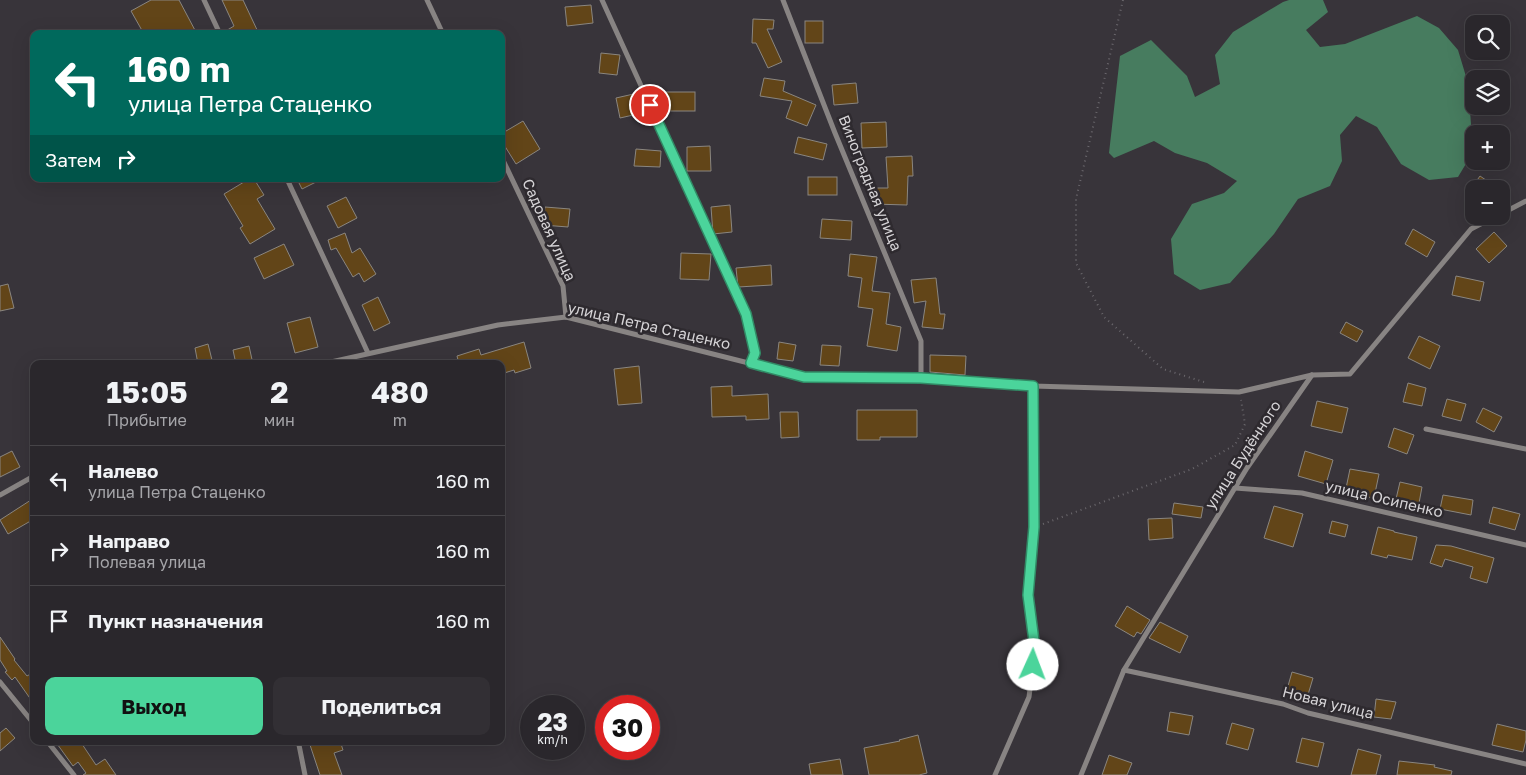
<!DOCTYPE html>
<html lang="ru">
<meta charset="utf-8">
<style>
body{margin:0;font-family:"Golos Text",sans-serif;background:#322f34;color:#f1f3f6;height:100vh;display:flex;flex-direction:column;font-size:19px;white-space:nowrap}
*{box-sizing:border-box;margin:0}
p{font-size:16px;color:#a5a5a9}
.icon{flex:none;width:28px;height:28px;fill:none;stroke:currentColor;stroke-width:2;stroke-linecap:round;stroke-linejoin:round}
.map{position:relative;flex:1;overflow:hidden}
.drawer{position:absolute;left:30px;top:360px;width:475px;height:385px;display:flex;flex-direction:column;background:#2a272c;border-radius:10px;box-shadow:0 5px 20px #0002,0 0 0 1px #464448}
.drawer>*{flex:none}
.guide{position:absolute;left:30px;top:30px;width:475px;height:152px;border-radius:10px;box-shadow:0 5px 20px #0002,0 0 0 1px #464448;background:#00695c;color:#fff;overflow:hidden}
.controls{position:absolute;left:1465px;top:15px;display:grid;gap:10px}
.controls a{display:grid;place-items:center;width:45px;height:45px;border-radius:10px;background:#2a272c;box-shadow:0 5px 20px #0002,0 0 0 1px #464448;font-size:25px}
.speed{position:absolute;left:520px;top:695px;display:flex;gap:10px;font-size:25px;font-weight:700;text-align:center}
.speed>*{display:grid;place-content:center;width:65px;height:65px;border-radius:50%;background:#2a272c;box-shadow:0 5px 20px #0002,0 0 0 1px #464448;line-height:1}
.speed small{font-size:12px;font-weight:400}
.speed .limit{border:8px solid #d22;background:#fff;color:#111}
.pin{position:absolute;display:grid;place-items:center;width:42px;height:42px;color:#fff;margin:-21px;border:2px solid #fff;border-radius:50%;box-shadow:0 1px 5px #0007}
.me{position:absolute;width:55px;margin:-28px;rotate:2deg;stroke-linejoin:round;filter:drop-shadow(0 0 4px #0008)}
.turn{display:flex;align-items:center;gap:18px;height:105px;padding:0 15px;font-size:22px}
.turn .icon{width:65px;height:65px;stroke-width:2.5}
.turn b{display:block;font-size:35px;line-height:42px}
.then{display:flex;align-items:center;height:48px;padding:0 15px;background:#0003;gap:10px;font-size:19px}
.eta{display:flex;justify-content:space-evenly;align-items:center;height:85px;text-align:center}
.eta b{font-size:30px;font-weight:700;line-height:35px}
.primary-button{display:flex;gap:10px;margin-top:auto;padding:10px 15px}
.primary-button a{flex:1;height:58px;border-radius:10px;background:#4bd49b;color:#111;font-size:20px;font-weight:700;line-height:58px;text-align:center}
.primary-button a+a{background:#322f34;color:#f1f3f6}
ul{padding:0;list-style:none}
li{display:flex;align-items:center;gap:15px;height:70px;padding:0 15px;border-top:1px solid #464448}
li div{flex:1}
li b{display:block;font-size:19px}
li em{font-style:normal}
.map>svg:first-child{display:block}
.forest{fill:#477c5f}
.building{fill:#624518;stroke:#8a8680}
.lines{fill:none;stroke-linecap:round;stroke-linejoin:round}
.path{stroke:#6b686d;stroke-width:2;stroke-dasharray:1 4;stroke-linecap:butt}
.street{stroke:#888483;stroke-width:5}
.route-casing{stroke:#318a65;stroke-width:12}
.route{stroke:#4bd49b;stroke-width:9}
.labels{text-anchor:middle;stroke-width:5;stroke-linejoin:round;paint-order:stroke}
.street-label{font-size:15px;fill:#d5d3d6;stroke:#2e2a2f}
</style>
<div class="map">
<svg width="1526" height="775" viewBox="0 0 1526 775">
<rect width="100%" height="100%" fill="#38343a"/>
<!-- forest -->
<path class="forest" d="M1289,0H1323L1328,12L1306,30L1320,47L1345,44L1417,16L1439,28L1458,50L1468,83L1473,152L1458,177L1429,180L1401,164L1377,127L1356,116L1340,135L1342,161L1330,186L1298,199L1274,234L1230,283L1200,290L1174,274L1171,239L1192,204L1224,193L1237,181L1207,163L1175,153L1154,141L1114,158L1109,153L1120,56L1151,40L1187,76L1195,97L1220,84L1215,55L1233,32L1283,2Z"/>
<!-- building -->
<g class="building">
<path d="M151,0H179L197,34H144L131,11Z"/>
<path d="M222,0H243L259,34H224V32L234,26Z"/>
<path d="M591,5L593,23L567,26L565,7Z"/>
<path d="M753,19L774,20L773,29H767L782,62L768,68L756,43H752Z"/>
<rect x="805" y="21" width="18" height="22"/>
<path d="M601,53L620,55L617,75L599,73Z"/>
<path d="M764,78L785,81L783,91L816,105L807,126L786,118L792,101L760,96Z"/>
<path d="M856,83L858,103L834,105L832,85Z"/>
<rect x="665" y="92" width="30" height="19"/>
<path d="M638,93L642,113L620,118L616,98Z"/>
<path d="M523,121L540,149L516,164L501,140V134Z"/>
<path d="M886,122L887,147L862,148L861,123Z"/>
<path d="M798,137L827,144L823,160L794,153Z"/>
<path d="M710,146L711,171H687V147Z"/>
<path d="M636,149L661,151L660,167L634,166Z"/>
<path d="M912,156L913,176H908L907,205L873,204V188H888L886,157Z"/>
<path d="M1480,176L1499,189H1471Z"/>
<rect x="808" y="177" width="29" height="18"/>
<path d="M249,179H254L264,195L257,199L275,229L250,244L240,228L243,226L224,194Z"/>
<path d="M297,179H322L302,189Z"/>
<path d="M346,197L357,218L338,228L327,206Z"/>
<path d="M730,205L732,232L713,234L711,207Z"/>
<path d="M545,207L570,209L568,227L543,225Z"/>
<path d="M822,219L852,221L851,240L820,238Z"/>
<path d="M1413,229L1435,242L1427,257L1405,244Z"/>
<path d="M1494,232L1507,246L1489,263L1476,249Z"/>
<path d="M345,233L352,253L360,248L376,274L364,282L359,273L353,277L336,248L331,250L328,240Z"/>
<path d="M284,244L294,265L264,279L254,258Z"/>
<path d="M681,253L711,254L709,280L680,279Z"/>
<path d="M850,254L877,257L872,291L890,293L886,324L901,327L897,351L867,346L873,309L858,307L862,278L848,276Z"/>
<path d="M771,265L772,285L738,287L736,268Z"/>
<path d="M1456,276L1484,282L1480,301L1452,295Z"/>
<path d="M936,278L940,314H945L943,329L922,327L926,301L914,303L911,280Z"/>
<path d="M8,284L14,308L0,311V286Z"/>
<path d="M378,297L390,323L374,331L362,305Z"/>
<path d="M310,317L318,347L295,353L287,323Z"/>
<path d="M1346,322L1363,331L1357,342L1340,333Z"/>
<path d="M1419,336L1440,346L1430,369L1408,358Z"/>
<path d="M524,342L531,368L515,373L514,370L501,374V364H459L457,356L479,349L481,355Z"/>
<path d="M779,342L796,345L793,361L777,359Z"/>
<path d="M208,344L213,364H198L195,348Z"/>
<path d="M822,345L841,346L839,366L820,365Z"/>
<path d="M249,346L253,364H236L233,350Z"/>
<path d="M930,355L966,356L965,375L930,372Z"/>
<path d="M639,366L642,403L618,405L614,369Z"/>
<path d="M1408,383L1426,388L1422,406L1403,402Z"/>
<path d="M732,386V396L768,394L769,419L746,420V416L712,417L711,387Z"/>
<path d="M1447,399L1466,404L1461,421L1442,416Z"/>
<path d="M1317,401L1348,408L1342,433L1311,426Z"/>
<path d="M1483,408L1502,417L1494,432L1476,422Z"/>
<path d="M857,410H917V437H880V440H857Z"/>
<path d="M780,412H798L799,437L781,438Z"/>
<path d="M1394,428L1414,435L1407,454L1388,447Z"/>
<path d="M12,451L20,467L0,477V457Z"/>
<path d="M1305,451L1333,460L1326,484L1298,476Z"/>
<path d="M1350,469L1379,474L1374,498L1345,493Z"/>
<path d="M1400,482L1422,487L1419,503L1396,499Z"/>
<path d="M1443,495L1473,500L1471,515L1440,509Z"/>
<path d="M34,498V519L8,534L0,520Z"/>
<path d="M1174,503L1203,507L1201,518L1172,514Z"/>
<path d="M1274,506L1303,514L1293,547L1264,538Z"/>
<path d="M1493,507L1520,514L1515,530L1489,523Z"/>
<path d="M1172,518L1173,538L1149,540L1148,519Z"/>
<path d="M1332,521L1348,525L1345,537L1329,533Z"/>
<path d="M1378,527L1394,531V532L1417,537L1412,560L1388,555L1387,558L1371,554Z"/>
<path d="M1436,545L1451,546L1494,558L1487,583L1470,578L1473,567L1445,559L1442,567L1430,563Z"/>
<path d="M1127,606L1150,620L1141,634L1137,632L1134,637L1115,626Z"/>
<path d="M1160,622L1188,636L1180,653L1149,638Z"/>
<path d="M0,637L15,659L14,660L27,676L34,672V704L15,677L12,680L5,672L7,671L0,660Z"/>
<path d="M1292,672L1313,678L1307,698L1286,693Z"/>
<path d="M1376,699L1396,702L1391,719L1374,717Z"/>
<path d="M1170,712L1193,716L1189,735L1167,731Z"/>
<path d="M1232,723L1254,729L1248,750L1226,744Z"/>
<path d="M1497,724L1526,731V740L1523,752L1492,745Z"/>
<path d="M6,728L15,738L0,751V733Z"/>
<path d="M918,735L927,773L919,775H869L864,748L900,741L899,740Z"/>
<path d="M1302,738L1324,743L1318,767L1296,762Z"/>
<path d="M55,741H80L96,765L105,759L116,775H83L86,773L78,762L73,766Z"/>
<path d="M321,741H340L343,750L334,753L342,775H320L310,745Z"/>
<path d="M1358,749L1381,755L1376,775H1351Z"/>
<path d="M1109,755L1132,763L1127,775H1102Z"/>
<path d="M840,759L843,775H811L809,764Z"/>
<path d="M1399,761L1435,765L1434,767L1452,771L1451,775H1397Z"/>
</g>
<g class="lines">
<!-- path -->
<g class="path">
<path d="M1123,0L1076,199V263L1104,317L1163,369L1204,382"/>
<path d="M1043,524L1192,469L1235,445L1245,424L1241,400"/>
</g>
<!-- street -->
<g class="street">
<path d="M204,0L220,34"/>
<path d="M427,0L443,34"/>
<path d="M602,0L745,314L755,353L751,363"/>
<path d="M783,0L835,133L921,341V378"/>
<path d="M501,156L563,286L566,317"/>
<path d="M287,179L368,353"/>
<path d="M1501,214L1526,201"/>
<path d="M322,364L498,325L566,317L804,377L921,378L1033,386L1239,392L1312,375L1350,374L1471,229L1496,216"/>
<path d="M1426,429L1526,449"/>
<path d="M1235,488L1302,493L1526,545"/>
<path d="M0,495L34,476"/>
<path d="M1124,670L1283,704L1308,713L1526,764"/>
<path d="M0,682L34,724"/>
<path d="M47,741L74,775"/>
<path d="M297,741L299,745L305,775"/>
<path d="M995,775L1029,697L1035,649L1028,595L1034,527L1033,386"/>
<path d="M1081,775L1124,670L1247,468L1312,375"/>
</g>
</g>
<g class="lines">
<defs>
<path id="route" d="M650,105L746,314L755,353L751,363L804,377L921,378L1033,386L1034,527L1028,595L1035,649L1033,665"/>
</defs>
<!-- route casing -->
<use href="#route" class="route-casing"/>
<!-- route -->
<use href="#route" class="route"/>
</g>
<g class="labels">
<!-- street labels -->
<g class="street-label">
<text transform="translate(870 183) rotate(68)" y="5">Виноградная улица</text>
<text transform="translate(549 230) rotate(66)" y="5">Садовая улица</text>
<text transform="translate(649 326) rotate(13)" y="5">улица Петра Стаценко</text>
<text transform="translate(1243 455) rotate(-57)" y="5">улица Будённого</text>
<text transform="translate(1384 499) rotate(13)" y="5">улица Осипенко</text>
<text transform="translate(1328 703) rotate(14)" y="5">Новая улица</text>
</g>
</g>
</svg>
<div class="controls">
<a><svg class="icon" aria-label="search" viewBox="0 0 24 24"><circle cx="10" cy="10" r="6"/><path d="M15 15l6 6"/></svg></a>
<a><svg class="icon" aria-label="layers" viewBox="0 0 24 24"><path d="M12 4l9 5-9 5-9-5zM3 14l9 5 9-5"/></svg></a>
<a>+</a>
<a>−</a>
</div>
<div class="speed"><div>23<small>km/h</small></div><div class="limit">30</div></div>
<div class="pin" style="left:650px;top:105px;background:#d93025"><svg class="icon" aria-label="arrive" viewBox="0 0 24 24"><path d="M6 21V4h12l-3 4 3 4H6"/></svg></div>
<svg class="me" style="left:1033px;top:665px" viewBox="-20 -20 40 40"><circle r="19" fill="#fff"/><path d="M0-13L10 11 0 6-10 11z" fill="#4bd49b"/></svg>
<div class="guide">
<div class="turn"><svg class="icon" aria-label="left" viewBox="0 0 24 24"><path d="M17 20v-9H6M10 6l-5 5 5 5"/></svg><div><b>160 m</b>улица Петра Стаценко</div></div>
<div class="then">Затем<svg class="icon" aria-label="right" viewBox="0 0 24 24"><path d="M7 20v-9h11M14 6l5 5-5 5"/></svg></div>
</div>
<section class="drawer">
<div class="eta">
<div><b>15:05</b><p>Прибытие</p></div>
<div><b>2</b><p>мин</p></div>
<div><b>480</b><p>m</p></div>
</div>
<ul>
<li><svg class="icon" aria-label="left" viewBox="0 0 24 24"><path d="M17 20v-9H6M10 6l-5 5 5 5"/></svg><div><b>Налево</b><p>улица Петра Стаценко</p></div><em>160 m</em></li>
<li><svg class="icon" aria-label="right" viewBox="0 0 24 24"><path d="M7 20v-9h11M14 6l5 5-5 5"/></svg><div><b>Направо</b><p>Полевая улица</p></div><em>160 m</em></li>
<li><svg class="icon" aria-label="arrive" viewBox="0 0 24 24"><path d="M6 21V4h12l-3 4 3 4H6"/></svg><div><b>Пункт назначения</b></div><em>160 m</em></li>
</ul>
<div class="primary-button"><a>Выход</a><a>Поделиться</a></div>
</section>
</div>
